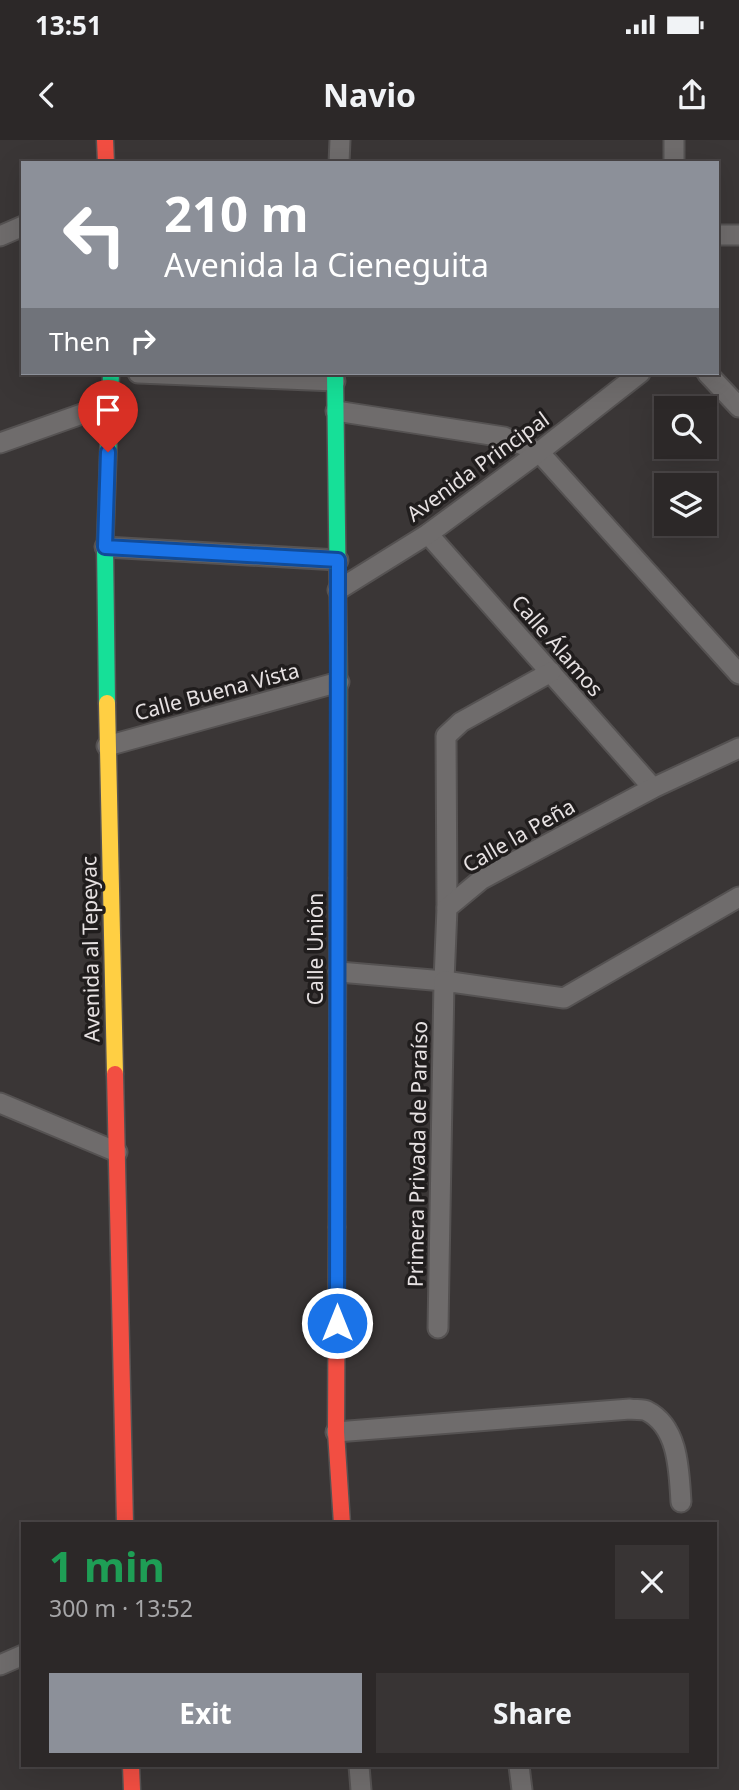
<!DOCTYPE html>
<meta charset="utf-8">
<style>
body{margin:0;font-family:"Noto Sans",sans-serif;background:#383434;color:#f1f3f6;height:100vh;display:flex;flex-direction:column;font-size:26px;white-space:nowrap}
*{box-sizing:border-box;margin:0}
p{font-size:23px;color:#a6a6a8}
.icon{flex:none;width:38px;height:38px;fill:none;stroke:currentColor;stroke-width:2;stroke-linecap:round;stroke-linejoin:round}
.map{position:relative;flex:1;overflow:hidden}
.panel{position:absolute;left:21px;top:1382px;width:696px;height:245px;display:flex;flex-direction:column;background:#2c2828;border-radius:0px;box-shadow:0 7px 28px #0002,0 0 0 2px #484445}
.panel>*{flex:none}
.banner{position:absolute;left:21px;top:21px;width:698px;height:214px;border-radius:0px;box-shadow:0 7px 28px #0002,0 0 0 2px #484445;background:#8c9099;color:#fff;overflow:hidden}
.buttons{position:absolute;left:654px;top:256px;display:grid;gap:14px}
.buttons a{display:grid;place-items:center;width:63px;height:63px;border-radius:0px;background:#2c2828;box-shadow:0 7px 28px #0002,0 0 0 2px #484445;font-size:35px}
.pin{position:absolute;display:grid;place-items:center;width:60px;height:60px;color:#fff;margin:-72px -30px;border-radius:50% 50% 50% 0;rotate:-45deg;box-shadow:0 0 7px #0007}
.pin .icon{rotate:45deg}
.me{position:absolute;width:77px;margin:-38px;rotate:0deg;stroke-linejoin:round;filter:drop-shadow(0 0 5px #0008)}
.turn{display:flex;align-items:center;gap:24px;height:147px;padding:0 28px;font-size:32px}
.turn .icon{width:91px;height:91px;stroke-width:2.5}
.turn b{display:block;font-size:49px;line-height:60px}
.then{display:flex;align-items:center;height:66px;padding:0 28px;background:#0003;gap:14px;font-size:26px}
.round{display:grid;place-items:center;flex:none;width:74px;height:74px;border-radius:0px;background:#383434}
.overview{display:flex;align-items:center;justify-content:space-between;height:119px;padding:0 28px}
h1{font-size:42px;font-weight:700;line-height:52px;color:#1e9e55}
.action{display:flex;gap:14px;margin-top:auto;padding:14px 28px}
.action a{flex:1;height:80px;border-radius:0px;background:#8c9099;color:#fff;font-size:28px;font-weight:700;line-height:80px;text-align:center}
.action a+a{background:#383434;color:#f1f3f6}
.status{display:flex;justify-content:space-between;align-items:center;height:49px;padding:0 35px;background:#2c2828;direction:ltr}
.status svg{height:19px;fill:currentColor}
header{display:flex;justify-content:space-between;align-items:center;height:91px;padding:0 28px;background:#2c2828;font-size:32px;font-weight:700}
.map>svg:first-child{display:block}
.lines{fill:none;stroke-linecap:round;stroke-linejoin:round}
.street-casing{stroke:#555252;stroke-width:23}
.fast-casing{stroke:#555252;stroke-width:19}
.slow-casing{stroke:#555252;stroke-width:19}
.jam-casing{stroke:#555252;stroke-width:19}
.street{stroke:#6f6c6c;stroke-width:19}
.fast{stroke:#16e098;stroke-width:16}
.slow{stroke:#ffcf43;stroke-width:16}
.jam{stroke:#f24e42;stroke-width:16}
.route-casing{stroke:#114b97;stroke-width:18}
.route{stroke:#1a73e8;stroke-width:12}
.labels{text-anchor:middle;stroke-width:7;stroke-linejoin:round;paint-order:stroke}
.street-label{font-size:21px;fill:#e6e1e2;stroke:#201d1d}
</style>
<div class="status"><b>13:51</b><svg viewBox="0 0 49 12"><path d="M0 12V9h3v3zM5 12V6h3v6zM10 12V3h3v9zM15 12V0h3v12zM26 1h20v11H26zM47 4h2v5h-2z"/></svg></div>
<header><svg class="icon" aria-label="back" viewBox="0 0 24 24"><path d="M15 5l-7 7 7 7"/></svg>Navio<svg class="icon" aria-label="share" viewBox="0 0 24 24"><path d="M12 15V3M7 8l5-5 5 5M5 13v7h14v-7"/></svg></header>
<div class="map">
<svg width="739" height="1650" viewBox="0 0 739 1650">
<rect width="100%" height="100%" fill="#3a3636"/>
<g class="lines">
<defs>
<g id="street">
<path d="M674,0V23"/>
<path d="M339,23L340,0"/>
<path d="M718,95H739"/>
<path d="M0,96L23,86"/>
<path d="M138,233L335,241"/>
<path d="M707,233L739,267"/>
<path d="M336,271L504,297L539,312L739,534"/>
<path d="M0,303L110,264"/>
<path d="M428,394L653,648"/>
<path d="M105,407L338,420"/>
<path d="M338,450L428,394L539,312L640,233"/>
<path d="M107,606L339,542"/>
<path d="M447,768L446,596L461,582L551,532"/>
<path d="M339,832L444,841L447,768L482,739L653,648L739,608"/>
<path d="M0,963L117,1012"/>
<path d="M438,1188L444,841L564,858L739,757"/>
<path d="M336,1292L630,1269C635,1270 643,1269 647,1271C679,1287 679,1332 681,1362"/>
<path d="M0,1525L23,1515"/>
<path d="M359,1626L361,1650"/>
<path d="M519,1626L522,1650"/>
</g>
<g id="fast">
<path d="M335,233L339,542L338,738"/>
<path d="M107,563L105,407L111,233"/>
</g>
<g id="slow">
<path d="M107,563L115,934"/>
<path d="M337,1087L338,738"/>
</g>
<g id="jam">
<path d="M105,0L106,23"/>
<path d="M115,934L125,1384"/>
<path d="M337,1087L336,1292L342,1384"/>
<path d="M131,1626L132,1650"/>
</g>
</defs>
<!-- street casing -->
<use href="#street" class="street-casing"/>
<!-- fast casing -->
<use href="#fast" class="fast-casing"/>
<!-- slow casing -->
<use href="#slow" class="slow-casing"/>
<!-- jam casing -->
<use href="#jam" class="jam-casing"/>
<!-- street -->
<use href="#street" class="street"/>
<!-- fast -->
<use href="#fast" class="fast"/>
<!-- slow -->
<use href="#slow" class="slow"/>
<!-- jam -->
<use href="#jam" class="jam"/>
</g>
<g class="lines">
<defs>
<path id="route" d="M108,312L105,407L338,420L337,1183"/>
</defs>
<!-- route casing -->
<use href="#route" class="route-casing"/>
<!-- route -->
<use href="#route" class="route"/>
</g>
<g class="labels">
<!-- street labels -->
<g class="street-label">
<text transform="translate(478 327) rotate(-36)" y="7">Avenida Principal</text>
<text transform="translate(557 506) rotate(49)" y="7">Calle Álamos</text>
<text transform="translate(217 552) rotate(-15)" y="7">Calle Buena Vista</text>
<text transform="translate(519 696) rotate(-30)" y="7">Calle la Peña</text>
<text transform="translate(91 809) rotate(-91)" y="7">Avenida al Tepeyac</text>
<text transform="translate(316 809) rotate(-90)" y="7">Calle Unión</text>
<text transform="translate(418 1014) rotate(-89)" y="7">Primera Privada de Paraíso</text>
</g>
</g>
</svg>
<div class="buttons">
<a><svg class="icon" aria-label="search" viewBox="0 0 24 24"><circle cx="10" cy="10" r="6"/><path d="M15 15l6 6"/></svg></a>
<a><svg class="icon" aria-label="layers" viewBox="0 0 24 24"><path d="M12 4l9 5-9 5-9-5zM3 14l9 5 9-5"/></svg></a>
</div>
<div class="pin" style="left:108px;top:312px;background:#d93025"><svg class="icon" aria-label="arrive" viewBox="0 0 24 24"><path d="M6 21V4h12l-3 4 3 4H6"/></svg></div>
<svg class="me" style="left:337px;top:1183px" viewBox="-20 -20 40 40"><circle r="17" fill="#1a73e8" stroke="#fff" stroke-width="3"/><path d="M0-11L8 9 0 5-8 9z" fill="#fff"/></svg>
<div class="banner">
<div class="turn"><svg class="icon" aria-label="left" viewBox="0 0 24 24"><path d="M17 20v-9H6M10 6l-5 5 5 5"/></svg><div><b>210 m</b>Avenida la Cieneguita</div></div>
<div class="then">Then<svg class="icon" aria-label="right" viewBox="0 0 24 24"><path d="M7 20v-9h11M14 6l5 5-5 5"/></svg></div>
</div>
<section class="panel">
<div class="overview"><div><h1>1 min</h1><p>300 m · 13:52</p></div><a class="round"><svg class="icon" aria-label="close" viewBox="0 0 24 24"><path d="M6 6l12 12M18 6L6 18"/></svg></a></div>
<div class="action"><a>Exit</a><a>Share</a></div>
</section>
</div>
